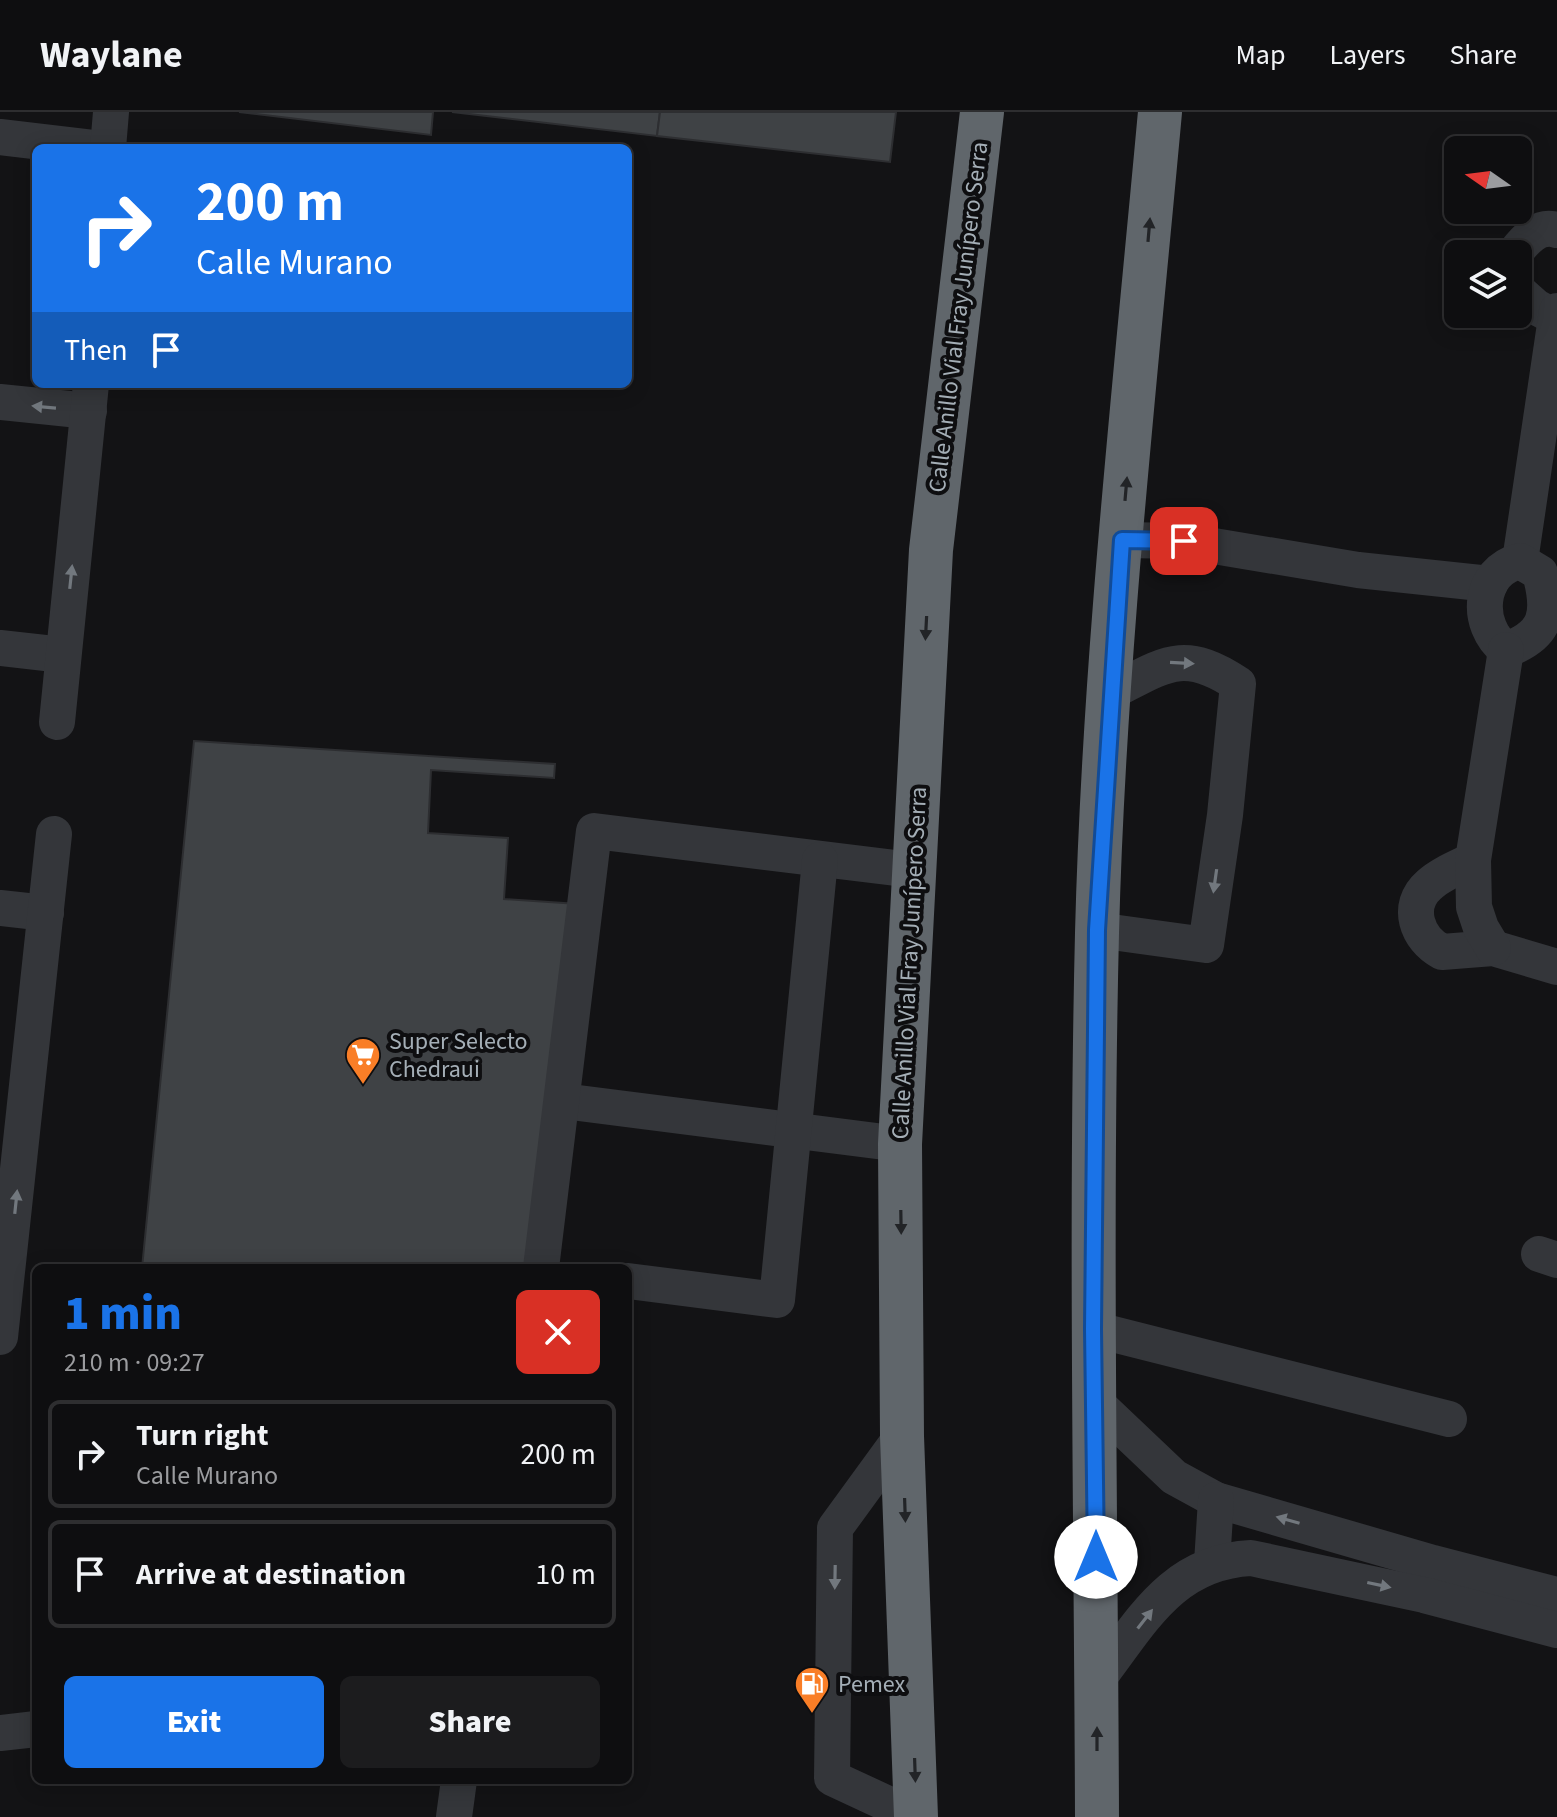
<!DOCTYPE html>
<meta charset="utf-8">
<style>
body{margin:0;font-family:"Source Sans 3",sans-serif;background:#1c1c1e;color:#f1f3f6;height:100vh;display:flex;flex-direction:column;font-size:30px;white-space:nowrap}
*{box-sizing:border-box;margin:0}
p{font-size:26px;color:#9b9c9f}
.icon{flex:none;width:44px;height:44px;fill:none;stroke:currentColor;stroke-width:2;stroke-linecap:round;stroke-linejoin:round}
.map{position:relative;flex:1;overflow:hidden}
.panel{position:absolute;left:32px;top:1152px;width:600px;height:520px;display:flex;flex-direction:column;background:#0e0e10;border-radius:12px;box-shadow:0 4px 20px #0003,0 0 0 2px #2e2e30}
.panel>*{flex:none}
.banner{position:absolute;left:32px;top:32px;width:600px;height:244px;border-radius:12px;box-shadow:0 4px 20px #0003,0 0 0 2px #2e2e30;background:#1a73e8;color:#fff;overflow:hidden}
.needle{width:52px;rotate:284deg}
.tools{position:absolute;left:1444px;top:24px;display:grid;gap:16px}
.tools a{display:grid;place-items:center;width:88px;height:88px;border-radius:12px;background:#0e0e10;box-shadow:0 4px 20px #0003,0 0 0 2px #2e2e30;font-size:40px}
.pin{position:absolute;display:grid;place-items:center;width:68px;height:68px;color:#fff;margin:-34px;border-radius:16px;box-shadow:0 4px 12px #0006}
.me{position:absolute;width:88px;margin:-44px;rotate:0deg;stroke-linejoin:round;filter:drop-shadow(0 0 6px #0008)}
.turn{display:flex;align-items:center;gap:28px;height:168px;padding:0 32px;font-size:36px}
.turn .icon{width:104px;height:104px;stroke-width:2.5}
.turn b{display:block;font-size:56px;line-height:68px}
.then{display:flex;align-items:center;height:76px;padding:0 32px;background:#0003;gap:16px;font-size:30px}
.round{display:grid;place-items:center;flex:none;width:84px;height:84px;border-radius:12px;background:#1c1c1e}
.summary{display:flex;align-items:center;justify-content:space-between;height:136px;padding:0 32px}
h1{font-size:48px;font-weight:800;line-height:60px;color:#1a73e8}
.cta{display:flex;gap:16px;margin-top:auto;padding:16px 32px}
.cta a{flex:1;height:92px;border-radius:12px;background:#1a73e8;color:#fff;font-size:32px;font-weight:800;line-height:92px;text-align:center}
.cta a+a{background:#1c1c1e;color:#f1f3f6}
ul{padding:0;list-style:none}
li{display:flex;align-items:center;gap:24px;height:108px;margin:0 16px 12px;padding:0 16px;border:4px solid #2e2e30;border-radius:12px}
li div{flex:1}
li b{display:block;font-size:30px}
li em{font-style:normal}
header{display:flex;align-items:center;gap:48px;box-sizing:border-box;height:112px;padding:0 40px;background:#0e0e10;border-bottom:2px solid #2e2e30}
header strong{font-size:38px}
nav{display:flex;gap:44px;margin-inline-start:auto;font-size:28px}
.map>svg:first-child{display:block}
.building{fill:#3f4245;stroke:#2d2e31;stroke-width:2}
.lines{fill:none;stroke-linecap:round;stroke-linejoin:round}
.minor{stroke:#34363a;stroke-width:36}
.highway{stroke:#60666b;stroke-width:44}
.oneway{fill:#222427}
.oneway2{fill:#72787e}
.route-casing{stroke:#114b97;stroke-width:20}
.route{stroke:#1a73e8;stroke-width:14}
.labels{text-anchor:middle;stroke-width:8;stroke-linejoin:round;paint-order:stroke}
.street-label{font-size:24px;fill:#a4aeb6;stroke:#0e0e10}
.poi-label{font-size:24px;fill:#a4aeb6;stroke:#0e0e10;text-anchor:start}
</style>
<header>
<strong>Waylane</strong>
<nav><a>Map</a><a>Layers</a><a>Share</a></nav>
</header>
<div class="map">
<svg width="1557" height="1705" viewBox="0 0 1557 1705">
<rect width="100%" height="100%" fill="#131315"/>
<!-- building -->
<g class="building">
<path d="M239,0H433L431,23Z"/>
<path d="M452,0H660L657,24Z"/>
<path d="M660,0H896L890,50L657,24Z"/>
<path d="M194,629L555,652L554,666L431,658L428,721L508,726L504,787L578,792L554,1156H142Z"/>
</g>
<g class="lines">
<!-- minor -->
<g class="minor">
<path d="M0,25L93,36"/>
<path d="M108,36L111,0"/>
<path d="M1514,142C1525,128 1538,112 1557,118"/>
<path d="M1518,179L1536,195L1555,205"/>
<path d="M0,290L89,299"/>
<path d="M1122,428L1184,429L1358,458L1490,472"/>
<path d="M1520,449L1557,199"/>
<path d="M1520,449L1540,461C1551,502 1547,523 1506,538C1474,513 1478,459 1520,449Z"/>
<path d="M0,536L63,543"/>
<path d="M57,610L91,272"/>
<path d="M1473,748C1459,755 1441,762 1429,773C1405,794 1417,827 1442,840L1493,836L1557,855"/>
<path d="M0,796L46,801"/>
<path d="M1097,818L1206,833L1225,703L1238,572C1183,535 1164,553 1111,580"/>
<path d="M1493,836L1481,816L1474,795L1473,748L1506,538"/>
<path d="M563,989L900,1032"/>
<path d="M1539,1142L1557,1148"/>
<path d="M541,1156L594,719L912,758"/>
<path d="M628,1169L777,1188L820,748"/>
<path d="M1093,1217L1449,1307"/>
<path d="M0,1225L54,722"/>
<path d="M1095,1290L1174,1365L1216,1388L1433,1451L1557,1483"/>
<path d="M902,1324L835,1416L832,1666L916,1705"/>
<path d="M1212,1451L1216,1388"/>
<path d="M1097,1568C1141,1511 1171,1450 1251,1446L1424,1483L1557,1518"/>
<path d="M0,1621L36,1617"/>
<path d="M454,1705L459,1668"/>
</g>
<!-- highway -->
<g class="highway">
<path d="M916,1705L902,1324L900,1032L931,438L982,0"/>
<path d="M1097,1705C1096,1410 1090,1116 1097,821C1104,547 1135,273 1160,0"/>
</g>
</g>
<!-- one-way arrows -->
<defs><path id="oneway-solid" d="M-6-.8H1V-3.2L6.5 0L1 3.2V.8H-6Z" transform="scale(2)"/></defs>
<g class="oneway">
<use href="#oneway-solid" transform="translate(1149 118) rotate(-85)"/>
<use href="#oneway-solid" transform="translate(1126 377) rotate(-85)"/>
<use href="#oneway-solid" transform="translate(926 516) rotate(93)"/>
<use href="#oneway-solid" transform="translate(901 1110) rotate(89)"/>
<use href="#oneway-solid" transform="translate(905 1398) rotate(88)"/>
<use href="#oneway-solid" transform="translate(1097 1627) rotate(-90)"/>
<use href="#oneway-solid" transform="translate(915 1658) rotate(88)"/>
</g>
<g class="oneway2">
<use href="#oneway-solid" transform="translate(44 295) rotate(-175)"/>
<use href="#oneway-solid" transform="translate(71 465) rotate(-84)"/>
<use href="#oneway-solid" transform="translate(1182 551) rotate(3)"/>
<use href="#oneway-solid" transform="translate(1215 769) rotate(98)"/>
<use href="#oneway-solid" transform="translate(16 1090) rotate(-84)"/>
<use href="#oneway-solid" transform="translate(1288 1408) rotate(-164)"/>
<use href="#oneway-solid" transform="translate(835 1465) rotate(91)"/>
<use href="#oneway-solid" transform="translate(1379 1473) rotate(12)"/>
<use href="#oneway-solid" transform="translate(1145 1507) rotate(-52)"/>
</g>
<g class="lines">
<defs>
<path id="route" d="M1096,1445L1093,1217L1097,818L1122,428L1184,429"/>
</defs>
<!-- route casing -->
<use href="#route" class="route-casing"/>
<!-- route -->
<use href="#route" class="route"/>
</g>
<!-- icons -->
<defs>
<symbol id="supermarket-pin" viewBox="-11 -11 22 30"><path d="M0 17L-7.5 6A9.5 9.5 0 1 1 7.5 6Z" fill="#f97e27" stroke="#0e0e10"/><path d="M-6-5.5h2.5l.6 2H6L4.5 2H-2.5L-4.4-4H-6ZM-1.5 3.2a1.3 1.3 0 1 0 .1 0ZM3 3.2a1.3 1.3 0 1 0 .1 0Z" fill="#fff"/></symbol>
<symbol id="fuel-pin" viewBox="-11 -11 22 30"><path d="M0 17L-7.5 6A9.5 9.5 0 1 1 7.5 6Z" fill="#f97e27" stroke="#0e0e10"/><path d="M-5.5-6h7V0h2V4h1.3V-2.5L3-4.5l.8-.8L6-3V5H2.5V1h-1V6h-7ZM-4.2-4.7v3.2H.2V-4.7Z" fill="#fff"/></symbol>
</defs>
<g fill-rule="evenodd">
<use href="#supermarket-pin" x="343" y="923" width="40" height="54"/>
<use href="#fuel-pin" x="792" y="1552" width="40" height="54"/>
</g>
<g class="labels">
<!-- street labels -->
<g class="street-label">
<text transform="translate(958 205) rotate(-83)" y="8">Calle Anillo Vial Fray Junípero Serra</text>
<text transform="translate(909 851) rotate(-87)" y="8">Calle Anillo Vial Fray Junípero Serra</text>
</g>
<!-- poi labels -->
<g class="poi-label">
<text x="389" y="937">Super Selecto<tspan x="389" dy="28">Chedraui</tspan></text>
<text x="838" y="1580">Pemex</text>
</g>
</g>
</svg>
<div class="tools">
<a><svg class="needle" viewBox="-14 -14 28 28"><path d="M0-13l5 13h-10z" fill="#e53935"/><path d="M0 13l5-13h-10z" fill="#9b9c9f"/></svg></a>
<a><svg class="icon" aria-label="layers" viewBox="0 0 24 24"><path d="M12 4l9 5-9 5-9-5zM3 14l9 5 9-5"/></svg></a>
</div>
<div class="pin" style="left:1184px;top:429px;background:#d93025"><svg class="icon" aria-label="arrive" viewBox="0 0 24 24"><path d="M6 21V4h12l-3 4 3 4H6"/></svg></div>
<svg class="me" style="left:1096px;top:1445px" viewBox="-20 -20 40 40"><circle r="19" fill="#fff"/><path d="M0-13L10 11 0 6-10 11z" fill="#1a73e8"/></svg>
<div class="banner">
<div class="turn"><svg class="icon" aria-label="right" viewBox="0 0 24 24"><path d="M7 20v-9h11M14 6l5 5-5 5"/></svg><div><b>200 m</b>Calle Murano</div></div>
<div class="then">Then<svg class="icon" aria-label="arrive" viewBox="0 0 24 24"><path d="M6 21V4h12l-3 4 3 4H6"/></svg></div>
</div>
<section class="panel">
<div class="summary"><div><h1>1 min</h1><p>210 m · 09:27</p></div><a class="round" style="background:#d93025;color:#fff"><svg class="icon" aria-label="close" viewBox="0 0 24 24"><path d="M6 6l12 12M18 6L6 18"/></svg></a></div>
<ul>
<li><svg class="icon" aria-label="right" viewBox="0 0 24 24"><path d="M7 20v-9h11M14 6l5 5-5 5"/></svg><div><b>Turn right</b><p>Calle Murano</p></div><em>200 m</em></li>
<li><svg class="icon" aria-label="arrive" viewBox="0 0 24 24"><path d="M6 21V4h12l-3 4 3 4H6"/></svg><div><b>Arrive at destination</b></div><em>10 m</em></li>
</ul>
<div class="cta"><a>Exit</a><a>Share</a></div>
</section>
</div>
